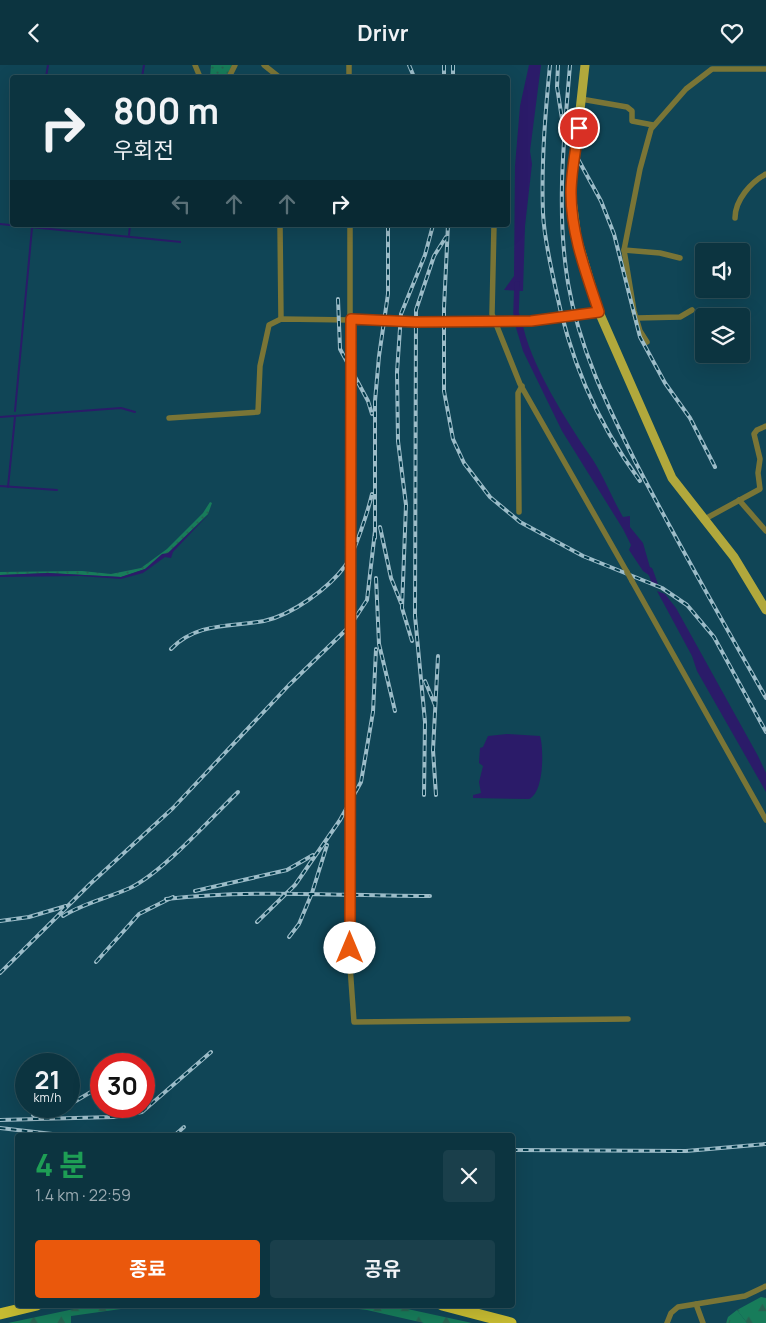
<!DOCTYPE html>
<html lang="ko">
<meta charset="utf-8">
<style>
body{margin:0;font-family:Manrope,"Noto Sans KR",sans-serif;background:#1a3f4b;color:#f1f3f6;height:100vh;display:flex;flex-direction:column;font-size:19px;white-space:nowrap}
*{box-sizing:border-box;margin:0}
p{font-size:16px;color:#9aaab1}
.icon{flex:none;width:28px;height:28px;fill:none;stroke:currentColor;stroke-width:2;stroke-linecap:round;stroke-linejoin:round}
.map{position:relative;flex:1;overflow:hidden}
.panel{position:absolute;left:15px;top:1068px;width:500px;height:175px;display:flex;flex-direction:column;background:#0c3440;border-radius:5px;box-shadow:0 5px 20px #0002,0 0 0 1px #2c4f59}
.panel>*{flex:none}
.hud{position:absolute;left:10px;top:10px;width:500px;height:152px;border-radius:5px;box-shadow:0 5px 20px #0002,0 0 0 1px #2c4f59;background:#0c3440;color:#f1f3f6;overflow:hidden}
.controls{position:absolute;left:695px;top:178px;display:grid;gap:10px}
.controls a{display:grid;place-items:center;width:55px;height:55px;border-radius:5px;background:#0c3440;box-shadow:0 5px 20px #0002,0 0 0 1px #2c4f59;font-size:25px}
.speed{position:absolute;left:15px;top:988px;display:flex;gap:10px;font-size:25px;font-weight:700;text-align:center}
.speed>*{display:grid;place-content:center;width:65px;height:65px;border-radius:50%;background:#0c3440;box-shadow:0 5px 20px #0002,0 0 0 1px #2c4f59;line-height:1}
.speed small{font-size:12px;font-weight:400}
.speed .limit{border:8px solid #d22;background:#fff;color:#111}
.pin{position:absolute;display:grid;place-items:center;width:42px;height:42px;color:#fff;margin:-21px;border:2px solid #fff;border-radius:50%;box-shadow:0 1px 5px #0007}
.me{position:absolute;width:55px;margin:-28px;rotate:0deg;stroke-linejoin:round;filter:drop-shadow(0 0 4px #0008)}
.turn{display:flex;align-items:center;gap:18px;height:105px;padding:0 20px;font-size:22px}
.turn .icon{width:65px;height:65px;stroke-width:2.5}
.turn b{display:block;font-size:35px;line-height:42px}
.lanes{display:flex;align-items:center;height:48px;padding:0 20px;background:#0003;justify-content:center;gap:25px;direction:ltr}
.lanes .off{opacity:.35}
.round{display:grid;place-items:center;flex:none;width:52px;height:52px;border-radius:5px;background:#1a3f4b}
.summary{display:flex;align-items:center;justify-content:space-between;height:85px;padding:0 20px}
h1{font-size:30px;font-weight:700;line-height:38px;color:#1e9e55}
.button{display:flex;gap:10px;margin-top:auto;padding:10px 20px}
.button a{flex:1;height:58px;border-radius:5px;background:#ea580c;color:#fff;font-size:20px;font-weight:700;line-height:58px;text-align:center}
.button a+a{background:#1a3f4b;color:#f1f3f6}
header{display:flex;justify-content:space-between;align-items:center;height:65px;padding:0 20px;background:#0c3440;font-size:22px;font-weight:700}
.map>svg:first-child{display:block}
.grass{fill:url(#grass-dots)}
.forest{fill:url(#forest-firs)}
.park{fill:url(#park-tufts)}
.water{fill:#2b1b69}
.lines{fill:none;stroke-linecap:round;stroke-linejoin:round}
.stream{stroke:#2b1b69;stroke-width:2}
.canal{stroke:#2b1b69;stroke-width:5.5}
.street{stroke:#7a7536;stroke-width:5.5}
.primary{stroke:#b1a83c;stroke-width:9}
.highway{stroke:#c7bc32;stroke-width:11}
.rail-casing{stroke:#9cbcc8;stroke-width:4}
.rail{stroke:#013a4b;stroke-width:2;stroke-dasharray:5.5;stroke-linecap:butt}
.street-bridge{stroke:#7a7536;stroke-width:5.5}
.route-casing{stroke:#983908;stroke-width:12}
.route{stroke:#ea580c;stroke-width:9}
</style>
<header><svg class="icon" aria-label="back" viewBox="0 0 24 24"><path d="M15 5l-7 7 7 7"/></svg>Drivr<svg class="icon" aria-label="heart" viewBox="0 0 24 24"><path d="M12 20l-8-8c-3-5 5-10 8-4 3-6 11-1 8 4z"/></svg></header>
<div class="map">
<svg width="766" height="1258" viewBox="0 0 766 1258">
<defs>
<pattern id="grass-dots" width="8" height="8" patternUnits="userSpaceOnUse" patternTransform="scale(1.25)"><rect width="8" height="8" fill="#177c5a"/><path d="M2 2h.1M6 6h.1" fill="none" stroke="#276251" stroke-width="1.8" stroke-linecap="round"/></pattern>
<pattern id="forest-firs" width="22" height="20" patternUnits="userSpaceOnUse" patternTransform="scale(1.25)"><rect width="22" height="20" fill="#177c5a"/><path d="M5 1l3.5 6h-7zM16 11l3.5 6h-7z" fill="#276251"/></pattern>
<pattern id="park-tufts" width="24" height="20" patternUnits="userSpaceOnUse" patternTransform="scale(1.25)"><rect width="24" height="20" fill="#177c5a"/><path d="M3 7l-1-3M5 7V3M7 7l1-3M15 17l-1-3M17 17v-4M19 17l1-3" fill="none" stroke="#276251"/></pattern>
</defs>
<rect width="100%" height="100%" fill="#104556"/>
<!-- grass -->
<g class="grass">
<path d="M211,0H232L226,12H210Z"/>
<path d="M210,437L212,438L208,449L168,488L145,504L121,512L48,508L0,510V507L82,506L111,509L141,503L167,484L203,448Z"/>
</g>
<!-- forest -->
<g class="forest">
<path d="M761,1232L766,1233V1258H747L737,1245Z"/>
<path d="M93,1240H135V1242L71,1251V1258H8Z"/>
<path d="M326,1240H389L472,1258H424L367,1245Z"/>
</g>
<!-- park -->
<path class="park" d="M737,1245L747,1258H726L728,1252Z"/>
<!-- water -->
<g class="water">
<path d="M529,0H541L530,86L532,99L525,161L523,226L504,225L514,211L515,101L520,41Z"/>
<path d="M0,158L181,176V178L0,160Z"/>
<path d="M522,255C528,297 569,360 593,395C605,414 612,433 623,452L630,451V462L643,478L653,513L643,506L629,485L631,480L623,464L562,366L523,286L514,256Z"/>
<path d="M209,449L173,487L171,493L165,492L143,508L121,514L80,511L0,512V510L48,508L121,512L145,504L162,489L168,488Z"/>
<path d="M657,526L665,529L676,543L758,691L766,708V727L697,606L692,591Z"/>
<path d="M507,669L540,671C544,684 544,728 529,734L473,733V730L481,728L479,717L483,701L479,698L480,683L483,682L488,671Z"/>
</g>
<g class="lines">
<!-- stream -->
<g class="stream">
<path d="M46,12L48,0"/>
<path d="M142,12L144,0"/>
<path d="M129,170L130,160"/>
<path d="M15,346L32,163"/>
<path d="M0,352L121,343L135,347"/>
<path d="M0,421L57,425"/>
<path d="M8,422L15,352"/>
</g>
<!-- canal -->
<g class="canal">
<path d="M517,219L516,248L520,259"/>
<path d="M650,505L655,519"/>
</g>
<!-- street -->
<g class="street">
<path d="M195,0L200,12"/>
<path d="M264,0L279,12"/>
<path d="M349,0V12"/>
<path d="M229,12L235,0"/>
<path d="M581,34L627,42L632,46V56L653,60"/>
<path d="M735,153C735,135 751,117 766,109"/>
<path d="M280,160L281,254"/>
<path d="M350,160V901L354,957L628,954"/>
<path d="M494,160L492,249L520,319L627,507"/>
<path d="M624,185L660,188L680,193"/>
<path d="M637,253L680,252L692,245"/>
<path d="M647,277L640,266L634,246L624,185L640,104L651,64L686,24L712,4H766"/>
<path d="M169,353L258,347L260,301L269,260L281,254L495,257L562,254L599,247"/>
<path d="M739,435L766,466"/>
<path d="M519,447L518,328L522,321"/>
<path d="M703,455L760,424L758,408L760,394L754,369L757,365L766,361"/>
<path d="M632,516L766,755"/>
<path d="M696,1239L703,1258"/>
<path d="M667,1258L671,1248L678,1242L745,1231L766,1221"/>
</g>
<!-- primary -->
<path class="primary" d="M585,0L571,127L577,173L599,247L672,413L734,492L766,545"/>
<!-- highway -->
<g class="highway">
<path d="M442,1240L511,1258"/>
<path d="M0,1249L37,1240"/>
</g>
<defs>
<g id="rail">
<path d="M409,0L414,12"/>
<path d="M444,0V12"/>
<path d="M453,0V12"/>
<path d="M550,0C545,49 541,99 543,148C544,171 549,193 554,216C569,292 594,353 640,416"/>
<path d="M558,0L557,22L562,54L578,94L601,136L614,169L640,272L665,318L690,353L715,402"/>
<path d="M570,0C564,73 556,146 568,218C579,283 607,340 636,398C677,477 722,555 766,633"/>
<path d="M448,160L444,243V326L453,374L464,398L490,432L520,457L583,491L662,523L687,540L714,572L766,667"/>
<path d="M338,234L340,284L368,336L372,349"/>
<path d="M380,462L391,513L401,538"/>
<path d="M375,473V336L379,291L388,229V160"/>
<path d="M376,513L379,579L395,646"/>
<path d="M412,576L402,543L406,440L398,376L397,307L401,249L425,190L433,160"/>
<path d="M171,584C197,557 231,562 264,556C292,550 329,523 345,501C355,487 368,446 372,429"/>
<path d="M425,616L435,640"/>
<path d="M424,730L425,657L415,551L416,245L434,191L446,172"/>
<path d="M436,730L433,685L438,591"/>
<path d="M195,826L287,805L313,790"/>
<path d="M166,834C254,824 342,831 430,831"/>
<path d="M63,851C84,838 108,833 130,823C163,807 210,754 238,727"/>
<path d="M0,856L29,852L66,841"/>
<path d="M257,857L295,820L340,755L361,717L373,647L376,584"/>
<path d="M289,872L299,859L312,828L327,780"/>
<path d="M96,897L139,849L173,832"/>
<path d="M0,908L90,819L173,743L289,620L350,561L367,535L375,466"/>
<path d="M69,1040L101,1021"/>
<path d="M33,1050L65,1041"/>
<path d="M0,1055L113,1052L142,1047L211,987"/>
<path d="M0,1063L61,1070"/>
<path d="M175,1070L184,1062"/>
<path d="M512,1085L686,1086L766,1079"/>
</g>
</defs>
<!-- rail casing -->
<use href="#rail" class="rail-casing"/>
<!-- rail -->
<use href="#rail" class="rail"/>
<!-- street-bridge -->
<path class="street-bridge" d="M627,507L632,516"/>
</g>
<g class="lines">
<defs>
<path id="route" d="M350,883L351,254L416,257L531,256L599,247C586,208 571,169 571,128C571,106 576,84 579,63"/>
</defs>
<!-- route casing -->
<use href="#route" class="route-casing"/>
<!-- route -->
<use href="#route" class="route"/>
</g>
</svg>
<div class="controls">
<a><svg class="icon" aria-label="sound" viewBox="0 0 24 24"><path d="M4 9h4l5-4v14l-5-4H4zM17 9q2 3 0 6"/></svg></a>
<a><svg class="icon" aria-label="layers" viewBox="0 0 24 24"><path d="M12 4l9 5-9 5-9-5zM3 14l9 5 9-5"/></svg></a>
</div>
<div class="speed"><div>21<small>km/h</small></div><div class="limit">30</div></div>
<div class="pin" style="left:579px;top:63px;background:#d93025"><svg class="icon" aria-label="arrive" viewBox="0 0 24 24"><path d="M6 21V4h12l-3 4 3 4H6"/></svg></div>
<svg class="me" style="left:350px;top:883px" viewBox="-20 -20 40 40"><circle r="19" fill="#fff"/><path d="M0-13L10 11 0 6-10 11z" fill="#ea580c"/></svg>
<div class="hud">
<div class="turn"><svg class="icon" aria-label="right" viewBox="0 0 24 24"><path d="M7 20v-9h11M14 6l5 5-5 5"/></svg><div><b>800 m</b>우회전</div></div>
<div class="lanes"><svg class="icon off" aria-label="left" viewBox="0 0 24 24"><path d="M17 20v-9H6M10 6l-5 5 5 5"/></svg><svg class="icon off" aria-label="ahead" viewBox="0 0 24 24"><path d="M12 20V5M6 11l6-6 6 6"/></svg><svg class="icon off" aria-label="ahead" viewBox="0 0 24 24"><path d="M12 20V5M6 11l6-6 6 6"/></svg><svg class="icon" aria-label="right" viewBox="0 0 24 24"><path d="M7 20v-9h11M14 6l5 5-5 5"/></svg></div>
</div>
<section class="panel">
<div class="summary"><div><h1>4 분</h1><p>1.4 km · 22:59</p></div><a class="round"><svg class="icon" aria-label="close" viewBox="0 0 24 24"><path d="M6 6l12 12M18 6L6 18"/></svg></a></div>
<div class="button"><a>종료</a><a>공유</a></div>
</section>
</div>
